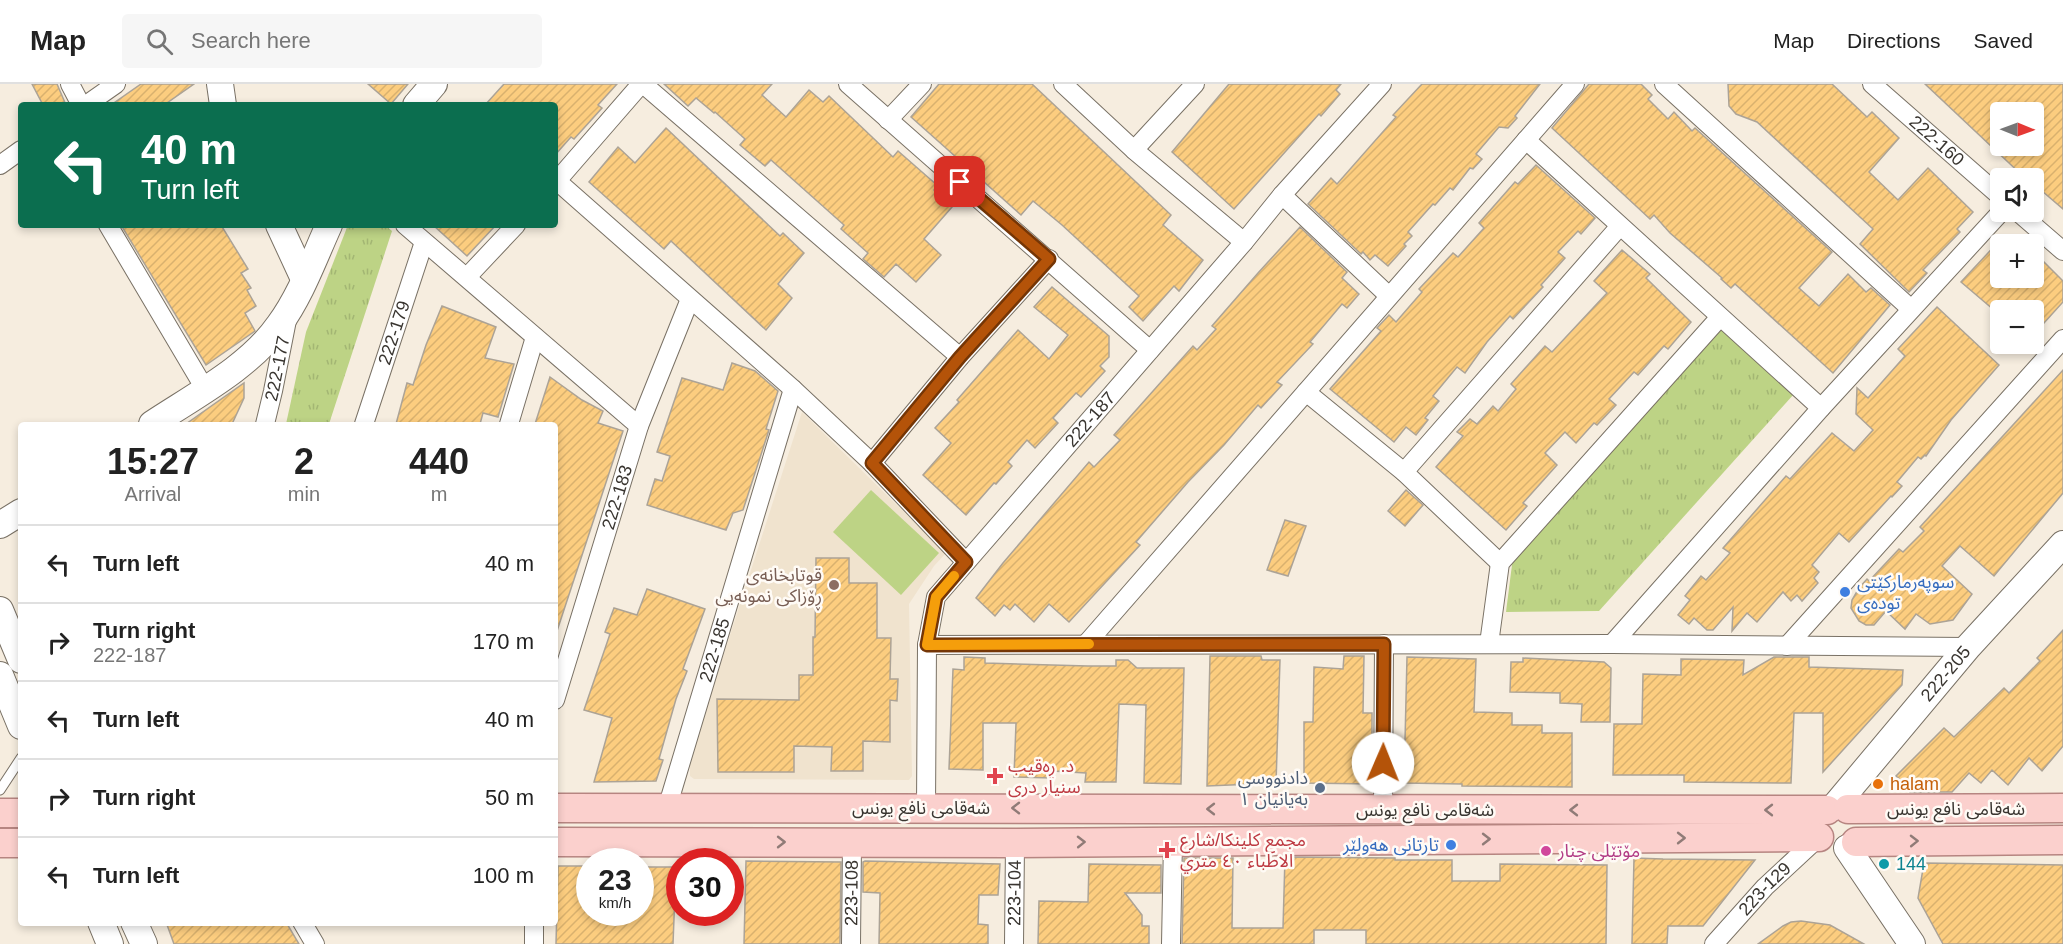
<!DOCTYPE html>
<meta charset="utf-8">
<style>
body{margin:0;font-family:Helvetica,"Noto Sans Arabic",sans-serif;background:#f6f6f6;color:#222;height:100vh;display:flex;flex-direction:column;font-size:22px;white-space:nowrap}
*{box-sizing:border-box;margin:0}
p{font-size:20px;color:#767676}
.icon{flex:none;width:33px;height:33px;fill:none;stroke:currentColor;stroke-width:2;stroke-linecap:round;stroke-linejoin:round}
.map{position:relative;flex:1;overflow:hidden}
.panel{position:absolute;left:18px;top:338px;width:540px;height:504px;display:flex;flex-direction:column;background:#fff;border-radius:6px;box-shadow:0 3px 9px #0003}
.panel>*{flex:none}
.guide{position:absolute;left:18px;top:18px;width:540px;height:126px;border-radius:6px;box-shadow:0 3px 9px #0003;background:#0b6e4f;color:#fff;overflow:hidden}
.needle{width:39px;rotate:91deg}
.tools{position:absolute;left:1990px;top:18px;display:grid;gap:12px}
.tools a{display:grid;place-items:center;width:54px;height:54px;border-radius:6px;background:#fff;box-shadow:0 3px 9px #0003;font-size:30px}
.speed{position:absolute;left:576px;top:764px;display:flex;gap:12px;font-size:30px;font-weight:700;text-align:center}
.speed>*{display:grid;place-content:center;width:78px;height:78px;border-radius:50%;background:#fff;box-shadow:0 3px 9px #0003;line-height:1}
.speed small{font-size:15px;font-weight:400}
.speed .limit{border:9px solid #d22;background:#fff;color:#111}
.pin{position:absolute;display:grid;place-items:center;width:51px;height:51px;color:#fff;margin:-26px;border-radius:12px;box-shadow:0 3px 9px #0006}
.me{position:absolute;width:66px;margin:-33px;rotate:1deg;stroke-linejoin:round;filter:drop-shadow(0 0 4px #0008)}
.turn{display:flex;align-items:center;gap:21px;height:126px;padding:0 24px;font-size:27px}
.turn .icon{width:78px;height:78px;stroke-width:2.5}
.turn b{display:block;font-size:42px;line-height:51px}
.eta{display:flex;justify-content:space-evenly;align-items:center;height:102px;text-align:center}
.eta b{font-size:36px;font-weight:700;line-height:42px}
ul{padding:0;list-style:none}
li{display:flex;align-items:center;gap:18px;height:78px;padding:0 24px;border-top:2px solid #e0e0e0}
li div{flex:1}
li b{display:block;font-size:22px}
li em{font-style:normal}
header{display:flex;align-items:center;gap:36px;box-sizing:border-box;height:84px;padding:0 30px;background:#fff;border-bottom:2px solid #e0e0e0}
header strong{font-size:28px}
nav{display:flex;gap:33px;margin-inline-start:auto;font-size:21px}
.search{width:420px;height:54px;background:#f6f6f6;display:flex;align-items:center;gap:15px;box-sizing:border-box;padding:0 21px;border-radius:6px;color:#767676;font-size:22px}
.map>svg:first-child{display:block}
.built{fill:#f0e3ce}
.grass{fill:#bdd385}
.park{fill:url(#park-tufts)}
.building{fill:url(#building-hatch);stroke:#aca396;stroke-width:1.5;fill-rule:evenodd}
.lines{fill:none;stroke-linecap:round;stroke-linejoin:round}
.lane-casing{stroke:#797165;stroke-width:11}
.street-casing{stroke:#797165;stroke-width:20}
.secondary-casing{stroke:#797165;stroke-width:28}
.primary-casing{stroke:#b68581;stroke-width:31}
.lane{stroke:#fff;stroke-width:9}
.street{stroke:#fff;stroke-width:18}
.secondary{stroke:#fff;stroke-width:26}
.primary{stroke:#fbd0cd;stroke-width:28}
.oneway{stroke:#907b77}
.route-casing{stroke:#753606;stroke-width:15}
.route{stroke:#b45309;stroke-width:10}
.slow{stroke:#f59e0b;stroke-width:10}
.education-dot{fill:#8d6e63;stroke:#fffbf6;stroke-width:2}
.shop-dot{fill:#3f7fe0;stroke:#fffbf6;stroke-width:2}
.health-dot{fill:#e0444e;stroke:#fffbf6;stroke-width:2}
.food-dot{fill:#e8710a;stroke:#fffbf6;stroke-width:2}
.service-dot{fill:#5c6f8a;stroke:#fffbf6;stroke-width:2}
.hotel-dot{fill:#d1479c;stroke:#fffbf6;stroke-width:2}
.culture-dot{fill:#0f9aa8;stroke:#fffbf6;stroke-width:2}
.labels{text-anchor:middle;stroke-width:5;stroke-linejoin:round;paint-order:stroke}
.street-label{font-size:18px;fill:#393530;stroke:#fffbf6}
.education-label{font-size:18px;fill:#785e54;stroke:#fffbf6;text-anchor:end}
.shop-label{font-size:18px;fill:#366cbe;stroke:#fffbf6;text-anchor:start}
.health-label{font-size:18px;fill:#be3a42;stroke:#fffbf6;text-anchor:start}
.service-label{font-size:18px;fill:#4e5e75;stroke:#fffbf6;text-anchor:end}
.food-label{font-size:18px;fill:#c56008;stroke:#fffbf6;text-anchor:start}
.hotel-label{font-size:18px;fill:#b23c85;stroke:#fffbf6;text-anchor:start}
.culture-label{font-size:18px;fill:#0d838f;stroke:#fffbf6;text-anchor:start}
</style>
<header>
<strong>Map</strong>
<div class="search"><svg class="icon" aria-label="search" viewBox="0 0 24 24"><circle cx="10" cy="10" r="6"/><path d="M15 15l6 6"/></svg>Search here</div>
<nav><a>Map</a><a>Directions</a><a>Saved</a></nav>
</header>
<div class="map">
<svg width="2063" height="860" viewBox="0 0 2063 860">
<defs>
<pattern id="park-tufts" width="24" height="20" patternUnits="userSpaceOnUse" patternTransform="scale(1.5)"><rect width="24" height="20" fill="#bdd385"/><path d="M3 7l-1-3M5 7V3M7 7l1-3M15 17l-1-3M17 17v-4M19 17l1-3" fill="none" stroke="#a3b673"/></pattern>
<pattern id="building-hatch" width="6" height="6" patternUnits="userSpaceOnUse" patternTransform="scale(1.5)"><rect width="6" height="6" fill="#fccd7f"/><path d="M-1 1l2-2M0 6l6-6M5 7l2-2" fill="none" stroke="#d9b16e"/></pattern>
</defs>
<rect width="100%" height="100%" fill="#f6eddf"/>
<!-- built -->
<path class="built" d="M802,328L946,469L934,482L909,520L912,692L909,696L694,695L690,692V675Z"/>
<!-- grass -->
<path class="grass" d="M871,406L939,469L901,511L833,448Z"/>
<!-- park -->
<g class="park">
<path d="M348,141H385L392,147L329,340H286L306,248Z"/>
<path d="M1719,242L1794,310L1599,527L1506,528L1513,473Z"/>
</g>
<!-- building -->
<g class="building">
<path d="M32,0H57L66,21H43Z"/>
<path d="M141,0H194L164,21H111Z"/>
<path d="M368,0H408L391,20Z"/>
<path d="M504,0H617L598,21L602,24L574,55L571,53L555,71V21H485Z"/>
<path d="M664,0H772L762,11L786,33L809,6L823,18L829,12L893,73L898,67L938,102L934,106L952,123L924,155L941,171L916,198L896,180L884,193L863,175L868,169L841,145L844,141L771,76L765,82L740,61L745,55L715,28L714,29L696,14L688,22Z"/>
<path d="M939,0H1032L1171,131L1163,141L1203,176L1179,207L1174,202L1143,237L1129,223L1139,212L1062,141L1033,117L1021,131L911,33Z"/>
<path d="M1229,0H1341L1336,6L1340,10L1321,32L1319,30L1234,125L1172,68Z"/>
<path d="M1422,0H1540L1515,32L1517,34L1508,44L1499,43L1476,70L1482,75L1473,85L1470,84L1453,106L1450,104L1435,121L1433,120L1408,148L1412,152L1404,160L1406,162L1388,182L1375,171L1370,176L1363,168L1361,170L1308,120L1331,94L1337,100L1396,33L1393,31Z"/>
<path d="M1589,0H1641L1652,11L1648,15L1668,35L1674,28L1692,47L1695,44L1832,168L1799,204L1819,222L1848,190L1866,208L1871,204L1890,221L1833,289L1735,200L1731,204L1721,195L1722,194L1670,149L1654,131L1650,135L1552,44Z"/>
<path d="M1728,0H1832L1867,33L1872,28L1899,54L1869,88L1898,116L1928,84L1973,128L1957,145L1960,148L1923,186L1927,189L1909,208L1860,160L1873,145L1757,38L1736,30L1729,22Z"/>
<path d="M1925,0H2063V125L2042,107L2034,116V94H2025ZM2001,28H2034V62H2001Z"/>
<path d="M666,44L780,152L783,149L804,169L778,200L792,214L766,246L671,157L664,165L589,98L618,63L635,79Z"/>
<path d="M1536,81L1595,134L1581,150L1578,147L1558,168L1565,174L1541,201L1543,203L1513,235L1510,232L1487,258L1465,289L1457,283L1433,312L1439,317L1425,334L1428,336L1416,351L1406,343L1394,358L1330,305L1381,247L1377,244L1389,231L1396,238L1422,208L1419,205L1453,169L1458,173L1484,144L1479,139L1515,98L1518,100Z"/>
<path d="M121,141H221L248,185L241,189L251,204L247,206L256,222L245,229L255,247L206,281Z"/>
<path d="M433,141H496L467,172Z"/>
<path d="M1300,143L1347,188L1342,194L1359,210L1347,224L1342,220L1310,258L1313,260L1277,298L1282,301L1261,324L1258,321L1224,361L1188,398L1136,458L1140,461L1069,538L1049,520L1034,538L1015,520L1010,526L1004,521L995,532L976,514L1003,479L1089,378L1094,383L1120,356L1114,351L1193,262L1197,266L1216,245L1212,242L1258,189Z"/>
<path d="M2001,155V194H2034V168L2063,197V218L2034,250V226H1994L1961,198Z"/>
<path d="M1622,166L1650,190L1646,194L1691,238L1668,265L1664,262L1638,291L1634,288L1609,315L1616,321L1597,341L1594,339L1576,359L1565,348L1545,369L1557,381L1523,419L1527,422L1506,446L1436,383L1463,352L1457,348L1470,335L1477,340L1493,322L1498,327L1516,305L1511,300L1545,262L1552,268L1607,209L1594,197Z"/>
<path d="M1052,203L1109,252V273L1100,282L1105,287L1081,313L1076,309L1053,334L1058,339L1035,364L1027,356L1008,378L1012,382L996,400L994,399L966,431L923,391L951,359L935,344L959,318L957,316L1018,246L1049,275L1068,251L1034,223Z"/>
<path d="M442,222L496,243L485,274L514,280L498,333L483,329L480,340H396L407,299L413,301L426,261Z"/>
<path d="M1937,223L1999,281L1951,336L1926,372L1925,371L1921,375L1918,373L1897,398L1902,402L1892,413L1891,412L1849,458L1839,449L1812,481L1819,488L1814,494L1818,499L1802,517L1797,511L1791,517L1783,508L1757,538L1747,529L1732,547L1733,523L1713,546H1707L1694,534L1689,540L1678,531L1690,516L1685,512L1701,492L1706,496L1730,469L1723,464L1786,392L1790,395L1832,349L1854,367L1873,346L1856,330L1857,304L1868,314L1905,272L1898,265Z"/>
<path d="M732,279L755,287L778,307L766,345L769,346L743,426L733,429L726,446L647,421L655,395L662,397L670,372L657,368L682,294L723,306Z"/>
<path d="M2063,286V409L1994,492L1960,462L1942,482L1972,510L1953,536L1930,540L1916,530L1905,545L1886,527L1874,541H1866L1859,537L1851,524L1852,516L1859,504L1867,495L1869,497L1899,465L1903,468L1924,447L1920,443Z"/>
<path d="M550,293L582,316L603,327L598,339L623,347L557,547H555V340H535Z"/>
<path d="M244,299V314L232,340H186Z"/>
<path d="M1406,406L1423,421L1405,442L1388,427Z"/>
<path d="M1285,436L1306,442L1288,492L1267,486Z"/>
<path d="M816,474H849V499H877V554H891L890,595H898L897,617L890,616V658L863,657V687H831L832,663L794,662V688H718L717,615L799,616V591H813V553H815Z"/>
<path d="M647,505L705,525L683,585L687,587L676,615L659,675L663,676L656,697L594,698L612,634L584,626L610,550L605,548L614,524L637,531Z"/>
<path d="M2063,546V662L2042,687L2029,674L2008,701L1992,686L1981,699L1969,689L1952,708H1910V705L1896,692L1944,644L1954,653L2004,604L2009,609L2040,577L2037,574Z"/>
<path d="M1210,572H1261L1262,576H1280L1276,699L1207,702Z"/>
<path d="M1344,572H1364L1363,629H1372V700L1304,699V638H1313L1314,583L1343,585Z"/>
<path d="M964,573L985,574V579L1088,582H1116V576H1128L1137,584H1184L1181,700L1144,699L1146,621L1119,620L1116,698H1085L1086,689L1052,687V694L1014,693L1016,639H983V686L949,685L953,585L964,586Z"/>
<path d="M1407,573L1476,575L1474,628L1512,629V641H1542V649H1572V703L1462,702V700L1404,699Z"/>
<path d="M1774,573H1809V583L1903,586L1902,601L1823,688V629H1794L1791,699L1684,698V691H1613L1614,640H1642L1643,590L1681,591V575L1744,576L1743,591Z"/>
<path d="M1523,574L1604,578L1611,584L1610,638H1581L1582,620L1560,619V609L1510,608L1511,578H1523Z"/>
<path d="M1285,773L1395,774V776H1452V797H1500V780L1607,781L1606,860H1366V846H1314V860H1182L1184,774H1233L1232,844H1283Z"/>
<path d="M1634,774L1663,775L1755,776L1703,842H1668L1667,860H1632Z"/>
<path d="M746,777L841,778L840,860H744Z"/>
<path d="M865,777L1000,780L998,811H979L978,840L988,841V860H879L880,809L863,808V778Z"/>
<path d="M1924,779L2063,781V860H1943L1918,814Z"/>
<path d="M1089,780L1161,781V809H1125L1142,831V842H1149V860H1038L1039,817L1088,818Z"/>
<path d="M558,782H590V828H640V783H676L673,860H556Z"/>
<path d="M1801,837L1830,841L1864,860H1758L1783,842L1791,838Z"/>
<path d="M166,838H286L299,860H174Z"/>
</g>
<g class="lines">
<defs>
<path id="lane" d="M0,706L21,674"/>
<g id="street">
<path d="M70,0L81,21"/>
<path d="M643,0L960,273"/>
<path d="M848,0L1150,266"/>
<path d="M1063,0L1134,66L1244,158"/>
<path d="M1664,0L1911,225"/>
<path id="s1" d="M1872,0L2001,113"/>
<path d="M86,21L116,0"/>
<path d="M888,36L922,0"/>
<path d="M1526,56L1821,324"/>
<path d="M1134,66L1195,0"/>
<path d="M0,81L21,66"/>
<path d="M557,97L793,305L872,379L966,478"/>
<path d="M555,99L641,0"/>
<path d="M1282,111L1389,212"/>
<path d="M2018,128L2063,167"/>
<path d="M108,141L205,305"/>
<path d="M405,141L639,342"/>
<path d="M467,193L516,141"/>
<path d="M1306,308L1404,388L1500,479"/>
<path id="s2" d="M265,340L273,307L288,231"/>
<path id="s3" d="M364,340L424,158"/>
<path d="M509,340L535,253"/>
<path d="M872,379L960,273L1049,175"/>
<path d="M1404,388L1620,142"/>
<path d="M1086,560L1575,0"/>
<path d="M1489,560L1500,479L1720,233"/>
<path d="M1612,560L1821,324L2001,128"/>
<path d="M927,561L1612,560L1968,563"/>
<path d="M1787,562L2063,255"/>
<path id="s4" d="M555,616L639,342L690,215"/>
<path id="s5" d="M926,723L927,561L936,513L1244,158L1282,111L1382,0"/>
<path id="s6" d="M667,724L793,305"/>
<path d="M1383,726L1384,560"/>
<path d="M302,838L315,860"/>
<path d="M534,860V838"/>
<path id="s7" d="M851,860L852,758"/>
<path id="s8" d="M1014,860L1015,759"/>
<path d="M1171,860L1173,757"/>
<path id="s9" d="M1714,860L1765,803L1819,753"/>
</g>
<g id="secondary">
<path d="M220,0L223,21"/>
<path d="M416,21L434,0"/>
<path d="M279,141L304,195"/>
<path d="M152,340C194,312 250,283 279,241C301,211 314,174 329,141"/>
<path d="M0,441L21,428"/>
<path d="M0,526L21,576"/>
<path d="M0,591L21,642"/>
<path id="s10" d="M1834,723L1968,563L2063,460"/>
<path d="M1847,764L1912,860"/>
<path d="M101,838L110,860"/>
<path d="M134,838L144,860"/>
</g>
<g id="primary">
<path d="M555,724L1827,726"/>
<path d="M1848,725L2063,724"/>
<path d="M0,729H21"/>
<path d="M555,758L1015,759L1819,753"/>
<path d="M1856,758L2063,756"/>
<path d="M0,759H21"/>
</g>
</defs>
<!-- lane casing -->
<use href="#lane" class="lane-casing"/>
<!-- street casing -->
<use href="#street" class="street-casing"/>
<!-- secondary casing -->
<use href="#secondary" class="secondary-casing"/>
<!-- primary casing -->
<use href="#primary" class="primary-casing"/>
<!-- lane -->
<use href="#lane" class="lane"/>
<!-- street -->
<use href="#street" class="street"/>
<!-- secondary -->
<use href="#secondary" class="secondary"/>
<!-- primary -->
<use href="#primary" class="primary"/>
</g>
<!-- one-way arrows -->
<defs><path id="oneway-chevron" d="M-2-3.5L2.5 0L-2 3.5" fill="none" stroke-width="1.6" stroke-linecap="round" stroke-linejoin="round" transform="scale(1.5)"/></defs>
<g class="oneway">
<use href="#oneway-chevron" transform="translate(1016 724) rotate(-180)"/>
<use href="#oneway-chevron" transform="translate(1211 725) rotate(-180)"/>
<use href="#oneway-chevron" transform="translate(1574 726) rotate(180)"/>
<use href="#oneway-chevron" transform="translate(1769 726) rotate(180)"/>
<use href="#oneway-chevron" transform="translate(1681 754)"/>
<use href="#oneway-chevron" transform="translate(1486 755)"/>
<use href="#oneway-chevron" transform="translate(1914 757) rotate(-1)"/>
<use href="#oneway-chevron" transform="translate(781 758)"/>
<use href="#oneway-chevron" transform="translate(1081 758) rotate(-1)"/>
</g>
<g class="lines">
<defs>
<path id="route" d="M960,98L1049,175L960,273L872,379L966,478L936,513L927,561L1384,560L1383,679"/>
</defs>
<!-- route casing -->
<use href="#route" class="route-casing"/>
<!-- route -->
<use href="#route" class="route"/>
<!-- slow -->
<path class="slow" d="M954,492L936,513L927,561L1089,560"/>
</g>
<!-- markers -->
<circle class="education-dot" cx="834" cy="501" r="6"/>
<g class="shop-dot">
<circle cx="1845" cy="508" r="6"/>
<circle cx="1451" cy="761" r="6"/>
</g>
<g class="health-dot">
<path d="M992 683h6v6h6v6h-6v6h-6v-6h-6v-6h6z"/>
<path d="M1164 757h6v6h6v6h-6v6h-6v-6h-6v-6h6z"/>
</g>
<circle class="food-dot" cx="1878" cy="700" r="6"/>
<circle class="service-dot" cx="1320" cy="704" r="6"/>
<circle class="hotel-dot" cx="1546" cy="767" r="6"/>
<circle class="culture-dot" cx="1884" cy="780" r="6"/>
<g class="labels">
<!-- street labels -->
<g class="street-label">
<text dy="6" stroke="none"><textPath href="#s1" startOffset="86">222-160</textPath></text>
<text dy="6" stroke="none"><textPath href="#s3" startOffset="96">222-179</textPath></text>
<text dy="6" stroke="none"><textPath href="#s2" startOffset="57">222-177</textPath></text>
<text dy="6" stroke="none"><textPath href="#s5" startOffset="446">222-187</textPath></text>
<text dy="6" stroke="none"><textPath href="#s4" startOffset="212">222-183</textPath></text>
<text dy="6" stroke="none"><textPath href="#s6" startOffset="165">222-185</textPath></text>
<text dy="6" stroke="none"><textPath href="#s10" startOffset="174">222-205</textPath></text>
<text x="921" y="730">شەقامی نافع یونس</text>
<text x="1956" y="731">شەقامی نافع یونس</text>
<text x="1425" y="732">شەقامی نافع یونس</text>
<text dy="6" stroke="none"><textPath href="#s9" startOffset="75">223-129</textPath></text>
<text dy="6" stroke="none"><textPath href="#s7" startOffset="51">223-108</textPath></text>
<text dy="6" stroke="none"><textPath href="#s8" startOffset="51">223-104</textPath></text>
</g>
<!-- education labels -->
<g class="education-label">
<text x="822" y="497">قوتابخانەی<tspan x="822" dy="21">ڕۆزاکی نمونەیی</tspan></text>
</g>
<!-- shop labels -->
<g class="shop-label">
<text x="1857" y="504">سوپەرمارکێتی<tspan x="1857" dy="21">تودەی</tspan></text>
<text x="1439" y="767" text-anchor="end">تارتانی هەولێر</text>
</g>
<!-- health labels -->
<g class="health-label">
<text x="1008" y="688">د. ڕەقیب<tspan x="1008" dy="21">سنیار دری</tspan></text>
<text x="1180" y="762">مجمع كلينكا/شارع<tspan x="1180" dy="21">الاطباء ٤٠ متري</tspan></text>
</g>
<!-- service labels -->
<g class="service-label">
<text x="1308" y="700">دادنووسی<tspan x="1308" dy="21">بەیانیان ١</tspan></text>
</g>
<!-- food labels -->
<g class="food-label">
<text x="1890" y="706">halam</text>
</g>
<!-- hotel labels -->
<g class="hotel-label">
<text x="1558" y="773">مۆتێلی چنار</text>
</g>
<!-- culture labels -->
<g class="culture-label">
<text x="1896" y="786">144</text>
</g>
</g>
</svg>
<div class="tools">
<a><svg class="needle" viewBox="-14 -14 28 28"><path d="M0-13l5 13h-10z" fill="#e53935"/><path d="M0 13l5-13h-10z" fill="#767676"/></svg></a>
<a><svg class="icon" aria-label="sound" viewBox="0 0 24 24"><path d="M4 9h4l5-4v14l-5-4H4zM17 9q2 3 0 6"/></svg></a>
<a>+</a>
<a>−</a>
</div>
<div class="speed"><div>23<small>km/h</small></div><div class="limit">30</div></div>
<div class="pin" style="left:960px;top:98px;background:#d93025"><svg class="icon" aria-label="arrive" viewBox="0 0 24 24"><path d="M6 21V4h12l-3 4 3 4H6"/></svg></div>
<svg class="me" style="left:1383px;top:679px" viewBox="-20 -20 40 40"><circle r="19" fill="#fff"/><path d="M0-13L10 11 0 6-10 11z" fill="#b45309"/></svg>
<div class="guide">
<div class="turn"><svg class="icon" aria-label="left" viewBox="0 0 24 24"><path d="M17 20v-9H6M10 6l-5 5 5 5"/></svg><div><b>40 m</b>Turn left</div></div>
</div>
<section class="panel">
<div class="eta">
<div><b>15:27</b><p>Arrival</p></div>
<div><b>2</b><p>min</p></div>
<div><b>440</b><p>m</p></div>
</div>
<ul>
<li><svg class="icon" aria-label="left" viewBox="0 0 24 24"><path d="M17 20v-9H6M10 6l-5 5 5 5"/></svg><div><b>Turn left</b></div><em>40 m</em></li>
<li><svg class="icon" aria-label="right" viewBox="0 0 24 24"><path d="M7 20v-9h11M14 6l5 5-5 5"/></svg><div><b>Turn right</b><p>222-187</p></div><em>170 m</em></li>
<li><svg class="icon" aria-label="left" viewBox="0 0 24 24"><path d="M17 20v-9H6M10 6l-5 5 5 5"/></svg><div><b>Turn left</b></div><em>40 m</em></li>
<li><svg class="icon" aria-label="right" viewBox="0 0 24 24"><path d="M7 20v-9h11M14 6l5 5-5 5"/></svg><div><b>Turn right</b></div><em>50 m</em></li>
<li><svg class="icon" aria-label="left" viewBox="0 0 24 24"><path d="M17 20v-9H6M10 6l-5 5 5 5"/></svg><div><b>Turn left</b></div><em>100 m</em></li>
</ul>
</section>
</div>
